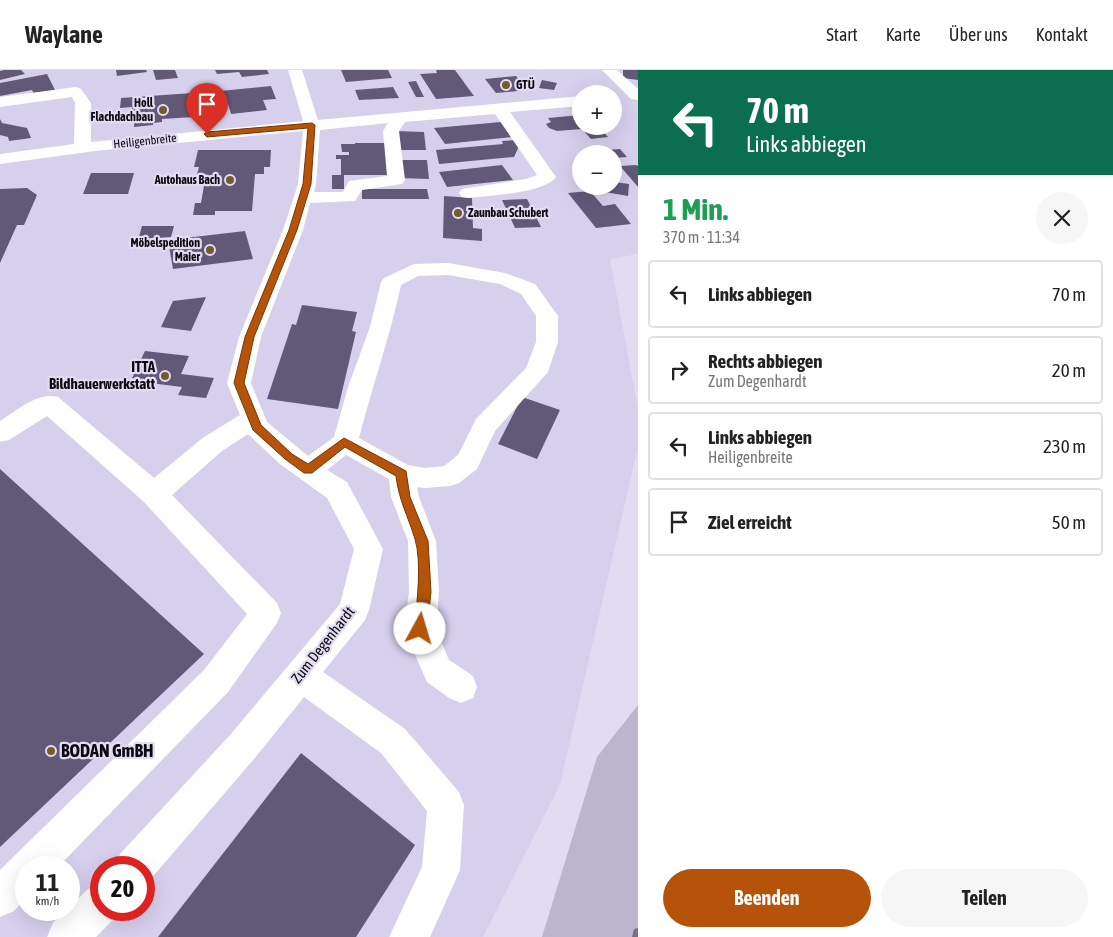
<!DOCTYPE html>
<html lang="de">
<meta charset="utf-8">
<style>
body{margin:0;font-family:"Asap Condensed",sans-serif;background:#f6f6f6;color:#222;height:100vh;display:flex;flex-direction:column;font-size:19px;white-space:nowrap}
*{box-sizing:border-box;margin:0}
p{font-size:16px;color:#767676}
.icon{flex:none;width:28px;height:28px;fill:none;stroke:currentColor;stroke-width:2;stroke-linecap:round;stroke-linejoin:round}
.map{position:relative;flex:1;overflow:hidden}
.sheet{display:flex;flex-direction:column;background:#fff;width:475px}
.sheet>*{flex:none}
.guide{background:#0b6e4f;color:#fff;overflow:hidden}
.buttons{position:absolute;left:572px;top:15px;display:grid;gap:10px}
.buttons a{display:grid;place-items:center;width:50px;height:50px;border-radius:50%;background:#fff;box-shadow:0 5px 20px #0002;font-size:25px}
.speed{position:absolute;left:15px;top:786px;display:flex;gap:10px;font-size:25px;font-weight:700;text-align:center}
.speed>*{display:grid;place-content:center;width:65px;height:65px;border-radius:50%;background:#fff;box-shadow:0 5px 20px #0002;line-height:1}
.speed small{font-size:12px;font-weight:400}
.speed .limit{border:8px solid #d22;background:#fff;color:#111}
.pin{position:absolute;display:grid;place-items:center;width:42px;height:42px;color:#fff;margin:-51px -21px;border-radius:50% 50% 50% 0;rotate:-45deg;box-shadow:0 0 5px #0007}
.pin .icon{rotate:45deg}
.me{position:absolute;width:55px;margin:-28px;rotate:6deg;stroke-linejoin:round;filter:drop-shadow(0 0 4px #0008)}
.turn{display:flex;align-items:center;gap:18px;height:105px;padding:0 25px;font-size:22px}
.turn .icon{width:65px;height:65px;stroke-width:2.5}
.turn b{display:block;font-size:35px;line-height:42px}
.round{display:grid;place-items:center;flex:none;width:52px;height:52px;border-radius:26px;background:#f6f6f6}
.headline{display:flex;align-items:center;justify-content:space-between;height:85px;padding:0 25px}
h1{font-size:30px;font-weight:700;line-height:38px;color:#1e9e55}
.primary-button{display:flex;gap:10px;margin-top:auto;padding:10px 25px}
.primary-button a{flex:1;height:58px;border-radius:30px;background:#b45309;color:#fff;font-size:20px;font-weight:700;line-height:58px;text-align:center}
.primary-button a+a{background:#f6f6f6;color:#222}
ul{padding:0;list-style:none}
li{display:flex;align-items:center;gap:15px;height:68px;margin:0 10px 8px;padding:0 15px;border:2px solid #e0e0e0;border-radius:5px}
li div{flex:1}
li b{display:block;font-size:19px}
li em{font-style:normal}
header{display:flex;align-items:center;gap:30px;box-sizing:border-box;height:70px;padding:0 25px;background:#fff;border-bottom:1px solid #e0e0e0}
header strong{font-size:24px}
nav{display:flex;gap:28px;margin-inline-start:auto;font-size:18px}
main{display:flex;flex:1;min-height:0}
.map>svg:first-child{display:block}
.built{fill:#d7d0ed;fill-rule:evenodd}
.green{fill:#bbb5cd}
.lines{fill:none;stroke-linecap:round;stroke-linejoin:round}
.stream{fill:#77708a;fill-rule:evenodd}
.building{fill:#625979}
.minor{fill:#fff;fill-rule:evenodd}
.route{fill:#b45309;stroke:#753606}
.poi-dot{fill:#705d2b;stroke:#e2dcf2;stroke-width:2}
.labels{text-anchor:middle;stroke-width:4.5;stroke-linejoin:round;paint-order:stroke}
.far-poi-label{font-size:12px;font-weight:bold;fill:#0c0a11;stroke:#e2dcf2;text-anchor:end}
.far-street-label{font-size:12px;fill:#0c0a11;stroke:#e2dcf2}
.poi-label{font-size:15px;font-weight:bold;fill:#0c0a11;stroke:#e2dcf2;text-anchor:end}
.street-label{font-size:15px;fill:#0c0a11;stroke:#e2dcf2}
.near-poi-label{font-size:18px;font-weight:bold;fill:#0c0a11;stroke:#e2dcf2;text-anchor:start}
</style>
<header>
<strong>Waylane</strong>
<nav><a>Start</a><a>Karte</a><a>Über uns</a><a>Kontakt</a></nav>
</header>
<main>
<div class="map">
<svg width="638" height="867" viewBox="0 0 638 867">
<rect width="100%" height="100%" fill="#e2dcf2"/>
<!-- built -->
<path class="built" d="M0,0H638V184L610,189L638,338V377L560,715L483,867H0ZM581,24H614V56H581ZM581,84H614V116H581ZM26,798H69V840H26ZM101,798H144V840H101Z"/>
<!-- green -->
<path class="green" d="M638,635V867H542L597,687Z"/>
<g class="lines">
<!-- stream -->
<path class="stream" d="M638,858V867H632L634,859Z"/>
</g>
<!-- building -->
<g class="building">
<path d="M4,0H21L25,4L0,10V1Z"/>
<path d="M116,0H146L147,2L117,6Z"/>
<path d="M153,0H175L178,8L156,10Z"/>
<path d="M215,0H267L269,4L242,7L239,2L217,4Z"/>
<path d="M341,0H388L392,8L346,12Z"/>
<path d="M436,0H455L474,26L436,29L420,4L437,3Z"/>
<path d="M623,0H638V10L623,8Z"/>
<path d="M47,4L55,20L34,24L32,20L0,26V13Z"/>
<path d="M516,6L528,20L496,23L485,9Z"/>
<path d="M542,10L557,13L554,20L539,18Z"/>
<path d="M416,11L424,27H416L408,12Z"/>
<path d="M271,16L276,29L263,30L267,40L231,44L228,34L214,35L210,22Z"/>
<path d="M393,17L399,28L359,30L355,20Z"/>
<path d="M193,23L194,47L162,49V52L153,53V55L134,57L135,41H132V37L120,38L121,28Z"/>
<path d="M581,45V56H598L608,67L591,69L582,59L557,61L549,58L546,54L551,52L548,48Z"/>
<path d="M0,49L2,53L27,58L31,68L9,71L8,67L0,65Z"/>
<path d="M501,52L513,67L445,74L434,58Z"/>
<path d="M395,61L424,62L426,80H396Z"/>
<path d="M517,70L520,74L514,87L439,94L436,80L503,74L502,71Z"/>
<path d="M355,73H387V105H344V119H332V105H341V89H336V85H349V82H342L341,74H355Z"/>
<path d="M620,79L627,87L614,88V84H598L596,81Z"/>
<path d="M198,80H271L270,97H264V104H255L252,141H215V145H193L195,133H201L206,104H197L199,97H194Z"/>
<path d="M396,90H427L429,109L397,108Z"/>
<path d="M502,95L513,110L447,117L439,102Z"/>
<path d="M636,95L638,96V117L620,96Z"/>
<path d="M91,103H134L128,124H83Z"/>
<path d="M614,112L629,114L628,126L593,120L594,116H614Z"/>
<path d="M27,118L37,125L24,155H17L0,193V119Z"/>
<path d="M362,119H427L429,129H362Z"/>
<path d="M590,121L603,136L615,134L631,154L596,158L568,123Z"/>
<path d="M444,126L472,128L473,158L482,159V171L443,168Z"/>
<path d="M527,129L541,157L515,158L502,130Z"/>
<path d="M142,156H174L171,167L138,170Z"/>
<path d="M245,161L253,189L173,199L168,170Z"/>
<path d="M206,227L191,261L161,257L173,231Z"/>
<path d="M302,235L357,242L352,261L356,262L338,339L267,329L292,254L296,255Z"/>
<path d="M145,281L189,286L181,304L214,308L206,328L178,325L182,317L142,312L143,309L132,308Z"/>
<path d="M522,327L560,340L537,389L498,374Z"/>
<path d="M0,399L204,584L0,777Z"/>
<path d="M301,683L415,775L356,867H158Z"/>
</g>
<g class="lines">
<!-- minor -->
<g class="minor">
<path d="M288,0H302L318,50L581,26V36L510,42L556,107C545,123 488,126 468,128L462,127L459,123L462,119L468,118L526,109L537,105L495,44L405,52L399,61L405,110L402,114L362,120L355,131L310,133L303,160L261,267L251,313L267,352L308,386L334,367L348,317L370,257L381,212L384,208L414,194L448,193L505,203L535,214L558,246V272L548,302L495,361L477,399L459,413L450,416L425,418L417,417L419,427L436,471L439,522L436,559L449,590L473,606L477,617L473,628L461,633L449,628L427,612L404,559L409,522L408,471L391,427L389,409L346,385L327,400L347,412L383,479L369,540L365,550L323,602L405,659L459,722L464,735L460,800L430,867H389L422,797L427,741L381,683L304,627L254,689L148,812L144,813V798H115L120,784L230,665L340,534L354,479L327,428L280,394L248,364L222,381L172,425L277,533L281,543L277,553L228,622L57,798H26V828L14,841L0,847V800L204,600L247,544L144,432L47,346L9,370L0,372V351C16,341 38,321 58,327L154,408L204,367L240,345L227,313L239,267L283,160L298,114L303,61L95,81L0,94V84L74,74L75,33L72,27L0,37V27L76,17L81,19L91,33V72L303,51ZM388,53L383,61L387,106L349,111L343,122H314L316,114L320,60ZM448,205L500,214L521,224L536,246V272L526,298L476,349L458,385L444,396L425,398L408,395L359,368C372,317 390,267 401,215L418,206Z"/>
<path d="M602,0H617L638,19V30L631,29Z"/>
<path d="M101,814V840H118L115,848L96,867H47L53,853L66,840H69V837L87,820Z"/>
</g>
</g>
<!-- route -->
<path class="route" d="M312,53L315,55L311,114L297,160L254,267L244,313L261,355L292,384L308,394L344,368L406,401L410,427L428,471L431,522L427,559L425,563L420,565L416,563L414,559C417,535 422,492 415,469C408,446 399,431 396,406L345,377L312,403H304L285,389L253,360L234,313L245,267L289,160L303,114L308,58L207,67L204,64L207,62Z"/>
<!-- markers -->
<g class="poi-dot">
<circle cx="506" cy="15" r="5"/>
<circle cx="163" cy="40" r="5"/>
<circle cx="230" cy="110" r="5"/>
<circle cx="458" cy="143" r="5"/>
<circle cx="210" cy="180" r="5"/>
<circle cx="165" cy="306" r="5"/>
<circle cx="51" cy="681" r="5"/>
</g>
<g class="labels">
<!-- far-poi labels -->
<g class="far-poi-label">
<text x="516" y="19" text-anchor="start">GTÜ</text>
<text x="153" y="37">Holl<tspan x="153" dy="14">Flachdachbau</tspan></text>
<text x="220" y="114">Autohaus Bach</text>
<text x="468" y="147" text-anchor="start">Zaunbau Schubert</text>
<text x="200" y="177">Möbelspedition<tspan x="200" dy="14">Maier</tspan></text>
</g>
<!-- far-street labels -->
<g class="far-street-label">
<text transform="translate(145 71) rotate(-6)" y="4">Heiligenbreite</text>
</g>
<!-- poi labels -->
<g class="poi-label">
<text x="155" y="302">ITTA<tspan x="155" dy="17">Bildhauerwerkstatt</tspan></text>
</g>
<!-- street labels -->
<g class="street-label">
<text transform="translate(323 575) rotate(-52)" y="5">Zum Degenhardt</text>
</g>
<!-- near-poi labels -->
<g class="near-poi-label">
<text x="61" y="687">BODAN GmBH</text>
</g>
</g>
</svg>
<div class="buttons">
<a>+</a>
<a>−</a>
</div>
<div class="speed"><div>11<small>km/h</small></div><div class="limit">20</div></div>
<div class="pin" style="left:207px;top:64px;background:#d93025"><svg class="icon" aria-label="arrive" viewBox="0 0 24 24"><path d="M6 21V4h12l-3 4 3 4H6"/></svg></div>
<svg class="me" style="left:420px;top:559px" viewBox="-20 -20 40 40"><circle r="19" fill="#fff"/><path d="M0-13L10 11 0 6-10 11z" fill="#b45309"/></svg>
</div>
<section class="sheet">
<div class="guide">
<div class="turn"><svg class="icon" aria-label="left" viewBox="0 0 24 24"><path d="M17 20v-9H6M10 6l-5 5 5 5"/></svg><div><b>70 m</b>Links abbiegen</div></div>
</div>
<div class="headline"><div><h1>1 Min.</h1><p>370 m · 11:34</p></div><a class="round"><svg class="icon" aria-label="close" viewBox="0 0 24 24"><path d="M6 6l12 12M18 6L6 18"/></svg></a></div>
<ul>
<li><svg class="icon" aria-label="left" viewBox="0 0 24 24"><path d="M17 20v-9H6M10 6l-5 5 5 5"/></svg><div><b>Links abbiegen</b></div><em>70 m</em></li>
<li><svg class="icon" aria-label="right" viewBox="0 0 24 24"><path d="M7 20v-9h11M14 6l5 5-5 5"/></svg><div><b>Rechts abbiegen</b><p>Zum Degenhardt</p></div><em>20 m</em></li>
<li><svg class="icon" aria-label="left" viewBox="0 0 24 24"><path d="M17 20v-9H6M10 6l-5 5 5 5"/></svg><div><b>Links abbiegen</b><p>Heiligenbreite</p></div><em>230 m</em></li>
<li><svg class="icon" aria-label="arrive" viewBox="0 0 24 24"><path d="M6 21V4h12l-3 4 3 4H6"/></svg><div><b>Ziel erreicht</b></div><em>50 m</em></li>
</ul>
<div class="primary-button"><a>Beenden</a><a>Teilen</a></div>
</section>
</main>
